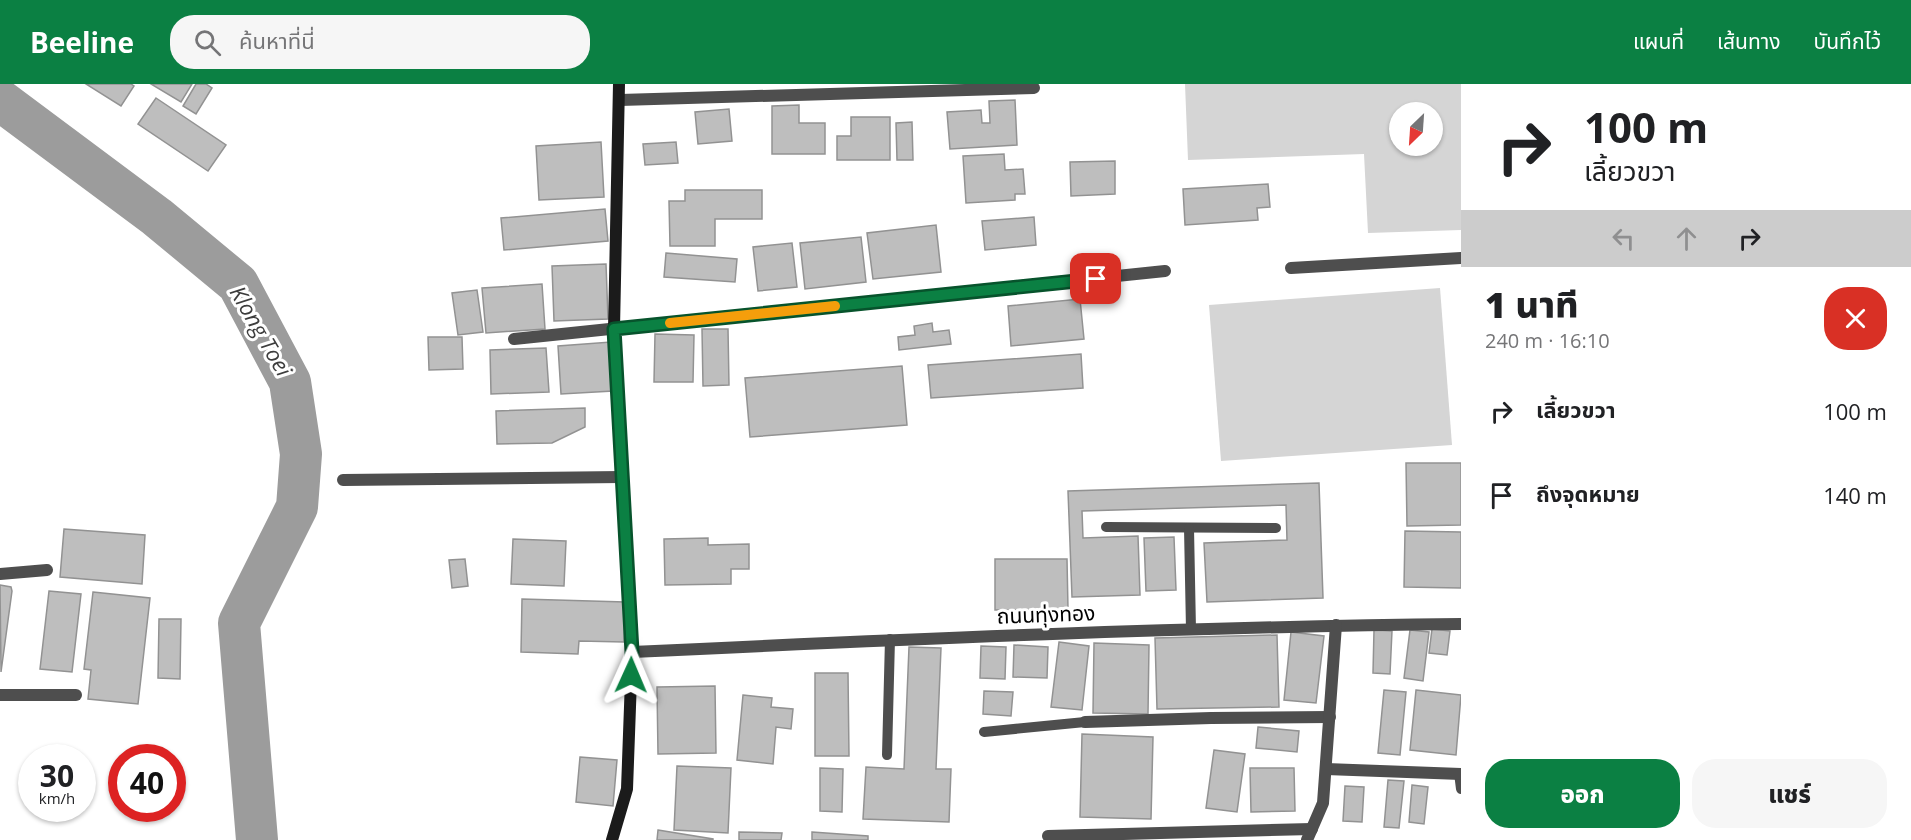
<!DOCTYPE html>
<html lang="th">
<meta charset="utf-8">
<style>
body{margin:0;font-family:"Open Sans","Noto Sans Thai",sans-serif;background:#f6f6f6;color:#202124;height:100vh;display:flex;flex-direction:column;font-size:22px;white-space:nowrap}
*{box-sizing:border-box;margin:0}
p{font-size:20px;color:#757577}
.icon{flex:none;width:33px;height:33px;fill:none;stroke:currentColor;stroke-width:2;stroke-linecap:round;stroke-linejoin:round}
.map{position:relative;flex:1;overflow:hidden}
.panel{display:flex;flex-direction:column;background:#fff;width:450px}
.panel>*{flex:none}
.guide{background:#fff;color:#202124;overflow:hidden}
.needle{width:39px;rotate:205deg}
.tools{position:absolute;left:1389px;top:18px;display:grid;gap:12px}
.tools a{display:grid;place-items:center;width:54px;height:54px;border-radius:50%;background:#fff;box-shadow:0 2px 4px #0004;font-size:30px}
.speed{position:absolute;left:18px;top:660px;display:flex;gap:12px;font-size:30px;font-weight:700;text-align:center}
.speed>*{display:grid;place-content:center;width:78px;height:78px;border-radius:50%;background:#fff;box-shadow:0 2px 4px #0004;line-height:1}
.speed small{font-size:15px;font-weight:400}
.speed .limit{border:9px solid #d22;background:#fff;color:#111}
.pin{position:absolute;display:grid;place-items:center;width:51px;height:51px;color:#fff;margin:-26px;border-radius:12px;box-shadow:0 3px 9px #0006}
.me{position:absolute;width:66px;margin:-33px;rotate:1deg;stroke-linejoin:round;filter:drop-shadow(0 0 4px #0008)}
.turn{display:flex;align-items:center;gap:21px;height:126px;padding:0 24px;font-size:27px}
.turn .icon{width:78px;height:78px;stroke-width:2.5}
.turn b{display:block;font-size:42px;line-height:51px}
.lanes{display:flex;align-items:center;height:57px;padding:0 24px;background:#0003;justify-content:center;gap:30px;direction:ltr}
.lanes .off{opacity:.35}
.round{display:grid;place-items:center;flex:none;width:63px;height:63px;border-radius:24px;background:#f6f6f6}
.head{display:flex;align-items:center;justify-content:space-between;height:102px;padding:0 24px}
h1{font-size:36px;font-weight:800;line-height:45px}
.cta{display:flex;gap:12px;margin-top:auto;padding:12px 24px}
.cta a{flex:1;height:69px;border-radius:24px;background:#0b8043;color:#fff;font-size:24px;font-weight:800;line-height:69px;text-align:center}
.cta a+a{background:#f6f6f6;color:#202124}
ul{padding:0;list-style:none}
li{display:flex;align-items:center;gap:18px;height:84px;padding:0 24px}
li div{flex:1}
li b{display:block;font-size:22px}
li em{font-style:normal}
header{display:flex;align-items:center;gap:36px;box-sizing:border-box;height:84px;padding:0 30px;background:#0b8043;color:#fff}
header strong{font-size:28px}
nav{display:flex;gap:33px;margin-inline-start:auto;font-size:21px}
.search{width:420px;height:54px;background:#f6f6f6;display:flex;align-items:center;gap:15px;box-sizing:border-box;padding:0 21px;border-radius:24px;color:#757577;font-size:22px}
main{display:flex;flex:1;min-height:0}
.map>svg:first-child{display:block}
.green{fill:#d5d5d5;fill-rule:evenodd}
.lines{fill:none;stroke-linecap:round;stroke-linejoin:round}
.river{stroke:#9c9c9c;stroke-width:42}
.building{fill:#bebebe;stroke:#929292;stroke-width:1.5}
.lane{stroke:#4e4e4e;stroke-width:10}
.street{stroke:#4e4e4e;stroke-width:12}
.secondary{stroke:#1b1b1b;stroke-width:12}
.route-casing{stroke:#07532c;stroke-width:15}
.route{stroke:#0b8043;stroke-width:10}
.slow{stroke:#f59e0b;stroke-width:10}
.labels{text-anchor:middle;stroke-width:6;stroke-linejoin:round;paint-order:stroke}
.street-label{font-size:21px;fill:#000;stroke:#fff}
.water-label{font-size:22px;font-style:italic;fill:#3d3d3d;stroke:#fff}
</style>
<header>
<strong>Beeline</strong>
<div class="search"><svg class="icon" aria-label="search" viewBox="0 0 24 24"><circle cx="10" cy="10" r="6"/><path d="M15 15l6 6"/></svg>ค้นหาที่นี่</div>
<nav><a>แผนที่</a><a>เส้นทาง</a><a>บันทึกไว้</a></nav>
</header>
<main>
<div class="map">
<svg width="1461" height="756" viewBox="0 0 1461 756">
<rect width="100%" height="100%" fill="#fff"/>
<!-- green -->
<g class="green">
<path d="M1185,0H1461V146L1368,149L1364,70L1188,76ZM1400,28H1432V62H1400Z"/>
<path d="M1440,204L1452,361L1221,377L1209,221Z"/>
</g>
<g class="lines">
<!-- river -->
<path class="river" d="M0,16L157,133L238,200L290,298L301,370L297,423L239,539L257,756"/>
</g>
<!-- building -->
<g class="building">
<path d="M86,0H131L134,2L121,22Z"/>
<path d="M151,0H192L181,18Z"/>
<path d="M196,0H206L212,4L196,30L183,22Z"/>
<path d="M156,14L226,61L208,87L138,40Z"/>
<path d="M1015,16L1017,61L950,65L947,28L981,26L982,39H990L989,17Z"/>
<path d="M799,21V39H825V70H772V22Z"/>
<path d="M729,25L732,57L698,60L695,28Z"/>
<path d="M851,33H890V76H837V52H851Z"/>
<path d="M912,38L913,76H897L896,39Z"/>
<path d="M601,58L604,113L539,116L536,62Z"/>
<path d="M676,58L678,79L645,81L643,60Z"/>
<path d="M1004,70L1005,86L1023,85L1025,110H1015V116L966,119L963,72Z"/>
<path d="M1115,77V110L1071,112L1070,78Z"/>
<path d="M1268,100L1270,123L1257,124L1258,136L1185,141L1183,105Z"/>
<path d="M685,106H762V135H715V162H670L669,117H685Z"/>
<path d="M605,125L608,157L504,166L501,134Z"/>
<path d="M1034,133L1036,161L985,166L982,137Z"/>
<path d="M936,141L941,188L873,195L867,149Z"/>
<path d="M861,153L866,198L805,205L800,159Z"/>
<path d="M792,159L797,203L758,207L753,163Z"/>
<path d="M666,169L737,175L735,198L664,193Z"/>
<path d="M606,180L608,235L554,237L552,182Z"/>
<path d="M542,200L545,245L486,249L482,204Z"/>
<path d="M477,206L483,248L458,251L452,209Z"/>
<path d="M1080,215L1084,255L1011,262L1008,222Z"/>
<path d="M932,239L933,248L949,246L951,260L899,266L898,253L915,251L914,242Z"/>
<path d="M702,245H728L729,301L703,302Z"/>
<path d="M655,250L694,251L693,298H654Z"/>
<path d="M428,253H462L463,285L429,286Z"/>
<path d="M611,258L613,307L561,310L558,262Z"/>
<path d="M546,264L549,308L491,310L490,266Z"/>
<path d="M1081,270L1083,304L931,314L928,281Z"/>
<path d="M902,282L907,341L750,353L745,294Z"/>
<path d="M585,324V343L552,359L497,360L496,327Z"/>
<path d="M1406,379H1461V441L1407,442Z"/>
<path d="M1319,399L1323,514L1207,518L1204,459L1287,456L1286,421L1082,427L1083,454L1138,452L1140,511L1072,513L1068,407Z"/>
<path d="M64,445L145,451L142,500L60,493Z"/>
<path d="M1405,447L1461,448V504L1404,503Z"/>
<path d="M1174,453L1176,506L1146,507L1144,454Z"/>
<path d="M708,454V461L749,460V485H731V500L665,501L664,455Z"/>
<path d="M513,455L566,457L564,502L511,500Z"/>
<path d="M465,475L468,502L452,504L449,476Z"/>
<path d="M995,475H1067L1068,525L995,526Z"/>
<path d="M0,501L11,503L12,507L1,588Z"/>
<path d="M49,507L81,510L72,588L40,585Z"/>
<path d="M93,508L150,514L138,620L88,615L91,586L84,585Z"/>
<path d="M522,515L625,518L624,558L579,557L578,570L521,568Z"/>
<path d="M159,535H181L180,595L158,594Z"/>
<path d="M1432,545L1450,547L1447,571L1429,569Z"/>
<path d="M1374,546L1392,547L1390,590L1373,589Z"/>
<path d="M1410,546L1429,548L1423,597L1404,594Z"/>
<path d="M1291,548L1324,552L1316,619L1284,616Z"/>
<path d="M1277,551L1279,623L1157,625L1155,554Z"/>
<path d="M1059,558L1089,562L1082,626L1051,623Z"/>
<path d="M1094,559L1149,561L1148,630L1093,629Z"/>
<path d="M1014,561L1048,563L1047,594L1013,593Z"/>
<path d="M981,562L1006,563L1005,595L980,594Z"/>
<path d="M909,563L941,564L936,685H951L949,738L863,735L866,683L904,685Z"/>
<path d="M815,589H848L849,672H815Z"/>
<path d="M715,602L716,669L658,670L657,603Z"/>
<path d="M1384,606L1406,608L1400,671L1378,669Z"/>
<path d="M1416,606L1461,611L1456,671L1410,666Z"/>
<path d="M984,607L1013,608L1011,632L983,630Z"/>
<path d="M743,611L772,614L771,623L793,625L791,645L776,643L773,680L737,676Z"/>
<path d="M1258,643L1299,647L1297,668L1256,664Z"/>
<path d="M1082,650L1153,653L1151,735L1080,733Z"/>
<path d="M1214,666L1245,670L1237,728L1206,724Z"/>
<path d="M580,673L617,676L613,722L576,718Z"/>
<path d="M677,682L731,684L728,749L674,746Z"/>
<path d="M820,684L843,685L842,728L820,727Z"/>
<path d="M1250,684H1294L1295,727L1251,728Z"/>
<path d="M1388,696L1404,697L1399,744L1384,743Z"/>
<path d="M1412,701L1428,703L1424,740L1409,738Z"/>
<path d="M1345,702L1364,703L1362,738L1343,737Z"/>
<path d="M658,746L713,755V756H657Z"/>
<path d="M739,748L782,749L781,756H739Z"/>
<path d="M812,748L868,752V756H812Z"/>
</g>
<g class="lines">
<!-- lane -->
<g class="lane">
<path d="M1106,443L1276,444"/>
<path d="M1189,444L1191,546"/>
<path d="M984,648L1085,638"/>
<path d="M887,671L890,555"/>
<path d="M1459,689L1461,705"/>
</g>
<!-- street -->
<g class="street">
<path d="M620,16L1034,4"/>
<path d="M1291,184L1461,174"/>
<path d="M514,255L1165,187"/>
<path d="M343,396L622,393"/>
<path d="M0,490L47,486"/>
<path d="M632,568C908,555 1184,543 1461,540"/>
<path d="M0,611H76"/>
<path d="M1085,638L1211,634L1330,633"/>
<path d="M1326,685L1461,690"/>
<path d="M1048,752L1312,745"/>
<path d="M1307,756L1323,719L1336,541"/>
</g>
<!-- secondary -->
<path class="secondary" d="M612,756L627,705L632,568L614,245L619,0"/>
</g>
<g class="lines">
<defs>
<path id="route" d="M631,591L632,568L614,245L1096,195"/>
</defs>
<!-- route casing -->
<use href="#route" class="route-casing"/>
<!-- route -->
<use href="#route" class="route"/>
<!-- slow -->
<path class="slow" d="M670,239L835,222"/>
</g>
<g class="labels">
<!-- street labels -->
<g class="street-label">
<text transform="translate(1046 531) rotate(-2)" y="7">ถนนทุ่งทอง</text>
</g>
<!-- water labels -->
<g class="water-label">
<text transform="translate(261 247) rotate(60)" y="8">Klong Toei</text>
</g>
</g>
</svg>
<div class="tools">
<a><svg class="needle" viewBox="-14 -14 28 28"><path d="M0-13l5 13h-10z" fill="#e53935"/><path d="M0 13l5-13h-10z" fill="#757577"/></svg></a>
</div>
<div class="speed"><div>30<small>km/h</small></div><div class="limit">40</div></div>
<div class="pin" style="left:1096px;top:195px;background:#d93025"><svg class="icon" aria-label="arrive" viewBox="0 0 24 24"><path d="M6 21V4h12l-3 4 3 4H6"/></svg></div>
<svg class="me" style="left:631px;top:591px" viewBox="-20 -20 40 40"><path d="M0-17L14 15 0 8-14 15z" fill="#0b8043" stroke="#fff" stroke-width="4"/></svg>
</div>
<section class="panel">
<div class="guide">
<div class="turn"><svg class="icon" aria-label="right" viewBox="0 0 24 24"><path d="M7 20v-9h11M14 6l5 5-5 5"/></svg><div><b>100 m</b>เลี้ยวขวา</div></div>
<div class="lanes"><svg class="icon off" aria-label="left" viewBox="0 0 24 24"><path d="M17 20v-9H6M10 6l-5 5 5 5"/></svg><svg class="icon off" aria-label="ahead" viewBox="0 0 24 24"><path d="M12 20V5M6 11l6-6 6 6"/></svg><svg class="icon" aria-label="right" viewBox="0 0 24 24"><path d="M7 20v-9h11M14 6l5 5-5 5"/></svg></div>
</div>
<div class="head"><div><h1>1 นาที</h1><p>240 m · 16:10</p></div><a class="round" style="background:#d93025;color:#fff"><svg class="icon" aria-label="close" viewBox="0 0 24 24"><path d="M6 6l12 12M18 6L6 18"/></svg></a></div>
<ul>
<li><svg class="icon" aria-label="right" viewBox="0 0 24 24"><path d="M7 20v-9h11M14 6l5 5-5 5"/></svg><div><b>เลี้ยวขวา</b></div><em>100 m</em></li>
<li><svg class="icon" aria-label="arrive" viewBox="0 0 24 24"><path d="M6 21V4h12l-3 4 3 4H6"/></svg><div><b>ถึงจุดหมาย</b></div><em>140 m</em></li>
</ul>
<div class="cta"><a>ออก</a><a>แชร์</a></div>
</section>
</main>
